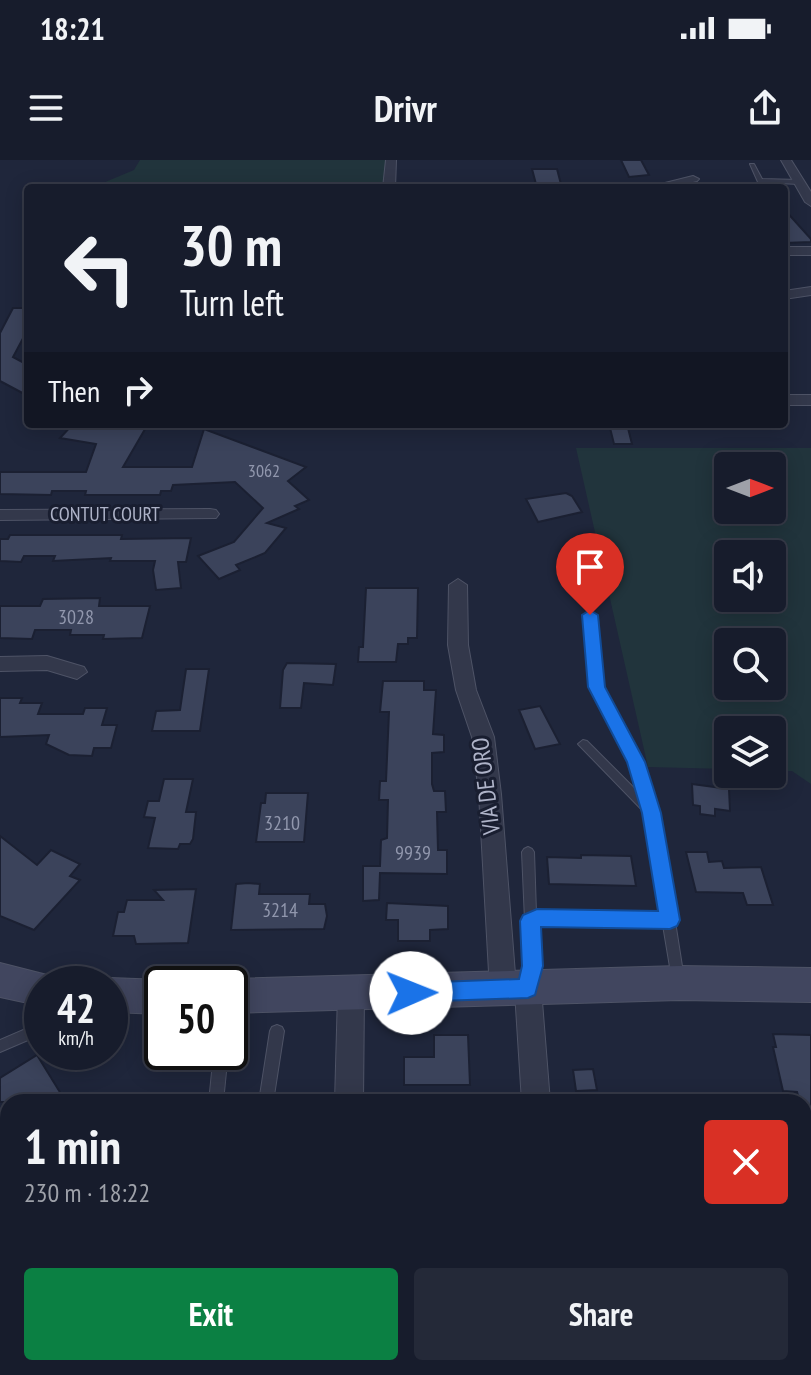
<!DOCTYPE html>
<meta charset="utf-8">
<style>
body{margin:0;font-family:"PT Sans Narrow",sans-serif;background:#242938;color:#f1f3f6;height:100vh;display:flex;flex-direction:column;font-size:30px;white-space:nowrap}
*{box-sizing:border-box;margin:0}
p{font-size:26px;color:#9ea1a9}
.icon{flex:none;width:44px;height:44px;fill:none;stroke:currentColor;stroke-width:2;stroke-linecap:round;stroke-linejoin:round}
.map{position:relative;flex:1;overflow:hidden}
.details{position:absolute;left:0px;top:934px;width:812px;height:282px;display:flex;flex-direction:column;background:#171c2c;border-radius:24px 24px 0 0;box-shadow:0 4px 20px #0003,0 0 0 2px #363a48}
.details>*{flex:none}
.hud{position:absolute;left:24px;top:24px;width:764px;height:244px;border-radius:8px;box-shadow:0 4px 20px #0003,0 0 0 2px #363a48;background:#171c2c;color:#f1f3f6;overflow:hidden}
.needle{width:52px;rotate:90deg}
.fabs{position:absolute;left:714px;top:292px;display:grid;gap:16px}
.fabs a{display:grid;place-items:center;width:72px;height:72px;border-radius:8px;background:#171c2c;box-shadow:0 4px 20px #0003,0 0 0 2px #363a48;font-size:40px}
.speed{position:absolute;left:24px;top:806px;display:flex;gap:16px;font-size:40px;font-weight:700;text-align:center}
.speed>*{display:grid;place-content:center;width:104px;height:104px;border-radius:50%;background:#171c2c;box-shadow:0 4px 20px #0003,0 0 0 2px #363a48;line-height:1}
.speed small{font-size:20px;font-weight:400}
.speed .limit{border:4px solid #111;border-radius:12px;background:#fff;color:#111}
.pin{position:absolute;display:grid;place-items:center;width:68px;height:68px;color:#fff;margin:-82px -34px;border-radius:50% 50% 50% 0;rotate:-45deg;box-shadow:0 0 8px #0007}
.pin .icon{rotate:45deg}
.me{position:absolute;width:88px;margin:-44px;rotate:89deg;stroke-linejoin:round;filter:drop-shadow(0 0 6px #0008)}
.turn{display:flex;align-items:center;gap:28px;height:168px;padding:0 24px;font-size:36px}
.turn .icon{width:104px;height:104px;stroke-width:2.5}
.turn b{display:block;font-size:56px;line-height:68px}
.then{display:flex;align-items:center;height:76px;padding:0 24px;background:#0003;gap:16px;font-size:30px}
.round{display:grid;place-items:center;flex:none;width:84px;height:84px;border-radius:8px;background:#242938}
.headline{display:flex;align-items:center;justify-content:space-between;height:136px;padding:0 24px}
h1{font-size:48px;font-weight:700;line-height:60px}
.action{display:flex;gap:16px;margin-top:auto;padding:16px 24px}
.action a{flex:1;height:92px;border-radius:8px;background:#0b8043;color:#fff;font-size:32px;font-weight:700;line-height:92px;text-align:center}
.action a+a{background:#242938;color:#f1f3f6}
.status{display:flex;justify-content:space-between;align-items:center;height:56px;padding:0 40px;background:#171c2c;direction:ltr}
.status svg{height:22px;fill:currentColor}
header{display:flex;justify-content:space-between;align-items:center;height:104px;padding:0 24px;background:#171c2c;font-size:36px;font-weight:700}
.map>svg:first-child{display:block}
.green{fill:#21343c;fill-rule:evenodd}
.building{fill:#3b435b;stroke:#1b2032;stroke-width:2}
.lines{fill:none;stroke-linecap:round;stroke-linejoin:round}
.service-casing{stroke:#4e5366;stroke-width:2}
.minor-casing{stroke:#4e5366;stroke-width:2}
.secondary-casing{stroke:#4e5366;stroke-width:2}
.service{fill:#33384b;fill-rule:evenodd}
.minor{fill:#33384b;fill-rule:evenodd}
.secondary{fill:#41465f;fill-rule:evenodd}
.route{fill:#1a73e8;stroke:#114b97;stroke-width:2}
.labels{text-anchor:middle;stroke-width:6;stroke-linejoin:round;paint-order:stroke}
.far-number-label{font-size:18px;fill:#9197ad}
.far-street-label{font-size:20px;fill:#aeb3c8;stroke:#191e30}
.number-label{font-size:20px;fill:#9197ad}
.street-label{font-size:24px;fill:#aeb3c8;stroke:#191e30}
</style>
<div class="status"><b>18:21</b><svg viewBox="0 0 49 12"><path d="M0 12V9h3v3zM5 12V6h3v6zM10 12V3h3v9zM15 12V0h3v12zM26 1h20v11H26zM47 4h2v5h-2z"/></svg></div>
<header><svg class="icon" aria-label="menu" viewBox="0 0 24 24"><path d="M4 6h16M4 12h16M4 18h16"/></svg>Drivr<svg class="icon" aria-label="share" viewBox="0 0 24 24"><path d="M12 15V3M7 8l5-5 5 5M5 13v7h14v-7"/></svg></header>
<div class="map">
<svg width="811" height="1215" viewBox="0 0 811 1215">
<rect width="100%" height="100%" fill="#1f263b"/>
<!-- green -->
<g class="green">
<path d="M140,0H390L387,28H91L134,10Z"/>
<path d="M576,288H811V624L792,611H772V570H728V609L648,607ZM728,306H772V350H728ZM728,394H772V438H728ZM728,482H772V526H728Z"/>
</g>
<!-- building -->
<g class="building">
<path d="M621,0H641L649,15L629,17Z"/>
<path d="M532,9H557L562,28H537Z"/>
<path d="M784,49L811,79V82L784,83Z"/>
<path d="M13,148H28V169L13,197L28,205V236L0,221V173Z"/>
<path d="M73,264H148L123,307H192L204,269L306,307L288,321L309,340L295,346L299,349L267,363L286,368L265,393L236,405L240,410L219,419L198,396L234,382L263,348L235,322L173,325L171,331H161L160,335H85L86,331H52L51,335L0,334V312H86L96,284L60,278Z"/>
<path d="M609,264H627L632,284H614Z"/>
<path d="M566,333L572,336L582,352L538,362L526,339Z"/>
<path d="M10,375H122L121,379L191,378L186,402H178L181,428L156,430L153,410L155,401H110L111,398L53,401L55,396H24L21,402L0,401V379H8Z"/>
<path d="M366,428H418L417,478H408V484H398L396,502H358L359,487H363Z"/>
<path d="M100,438L99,446H150L142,478L103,479L104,475H70L71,470H35L32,479L0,478V446H40L43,439Z"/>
<path d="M287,503L336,504L333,525L304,523L301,548H280L283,510Z"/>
<path d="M186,509H209L200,571H152L156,551L180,550Z"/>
<path d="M383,521H424V530H436L433,574L444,575V592L432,593V624L434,631H445L446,652H437L438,690H447V714L380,713L379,740L363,741V706H380L381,680L387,678L388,640H379L380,621H386L389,552H380Z"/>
<path d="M0,538H22L20,543H42L38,554H83L85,548H107L102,565H117L111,588H94L92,596L69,595L46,584L49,575L0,577Z"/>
<path d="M540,546L560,584L535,589L519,550Z"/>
<path d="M164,619H193L186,652H196L193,679L190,684H180L178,689L148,688L155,658L144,657L148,641H159Z"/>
<path d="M692,624L729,629L730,651L715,649V656L700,654V646L693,645Z"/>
<path d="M266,633H308L304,682H256L261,643H265Z"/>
<path d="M0,676L37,705L51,690L80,704L70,716L80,720L34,770L0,756Z"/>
<path d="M686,692H707L709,702L722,701L724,708L761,707L773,745H747L743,733L696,732Z"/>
<path d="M581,695L631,696L636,726L549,724L547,697L581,698Z"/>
<path d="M248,723L260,724L259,734H310L309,744H325L327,756L324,769L231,770L236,724Z"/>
<path d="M196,729L188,783L136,784L134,776H113L118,752H124L127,740H163L154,730Z"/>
<path d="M387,743L448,746V769L430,770V781H398V760H386Z"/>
<path d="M773,874L811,875V963L805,964L804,942H800L797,932L783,931L773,887H776Z"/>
<path d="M434,875H468L470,925H404V897H434Z"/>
<path d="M37,895L66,942H0V918Z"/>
<path d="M593,909L597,930L576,931L573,910Z"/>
</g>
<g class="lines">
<defs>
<g id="service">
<path d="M750,4H754L762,19L799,20L802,22L799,24L758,22Z"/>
<path d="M590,452L595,455L602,527L641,602L658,653L684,819L683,823L678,825L673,823L672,819L663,765L538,763L536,764C538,786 541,806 534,827L529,829L524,827L523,823L527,806L522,692L524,689L528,687L532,689L534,692L536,753L662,755L647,655L578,584L583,580L587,581L640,634L631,602L592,527L585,455Z"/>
<path d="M42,862V874L0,892V880Z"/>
<path d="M277,865L282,867L284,871L273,942H259L270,871L272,867Z"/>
<path d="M214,892H228L223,942H209Z"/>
</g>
<g id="minor">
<path d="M386,0H396L395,28H383Z"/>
<path d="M781,0H791L811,32V46L805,42Z"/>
<path d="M693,16L699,19L697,21L667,28H645Z"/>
<rect x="784" y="87" width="27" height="8"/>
<path d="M811,127V135L784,139V131Z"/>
<rect x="784" y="235" width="27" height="10"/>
<path d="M210,349L216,350L219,354L216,358L0,360V350Z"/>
<path d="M458,419L467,425L468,485L476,530L494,577L501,634L516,827L519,821L528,817L537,821L541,829L550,942H522L515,832L512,838L503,842L494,838L490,830L479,634L472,577L456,530L448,485L449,425Z"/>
<path d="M47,496L84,507L87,512L77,519L47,510L0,511V497Z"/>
<path d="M351,822L360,826L364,834L363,942H335L338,834L342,826Z"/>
<path d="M548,1208H580L582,1215H548Z"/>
</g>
<g id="secondary">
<path d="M0,803L55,817L59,824H42V846L0,837Z"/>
<path d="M679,806L811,808V842L679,840L230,853V824H217L230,819Z"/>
<path d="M110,818L162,820L173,824H162V854L110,852V824H96Z"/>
</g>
</defs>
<!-- service casing -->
<use href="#service" class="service-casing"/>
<!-- minor casing -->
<use href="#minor" class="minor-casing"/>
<!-- secondary casing -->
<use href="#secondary" class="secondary-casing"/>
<!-- service -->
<use href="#service" class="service"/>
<!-- minor -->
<use href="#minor" class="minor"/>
<!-- secondary -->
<use href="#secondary" class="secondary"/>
</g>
<!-- route -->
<path class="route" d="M590,450L598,455L605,527L645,602L653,627L661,653L680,760L677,766L670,769L541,767L543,806L535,835L528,838L411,842L404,839L401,833L404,826L411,823L519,819L522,806L520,761L523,755L537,749L658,751L642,653L627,602L588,527L582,455Z"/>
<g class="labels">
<!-- far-number labels -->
<g class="far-number-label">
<text x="264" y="317">3062</text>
</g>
<!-- far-street labels -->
<g class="far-street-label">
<text x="105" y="361">CONTUT COURT</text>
</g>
<!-- number labels -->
<g class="number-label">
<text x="76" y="464">3028</text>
<text x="282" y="670">3210</text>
<text x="413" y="700">9939</text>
<text x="280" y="757">3214</text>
</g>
<!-- street labels -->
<g class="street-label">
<text transform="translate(486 626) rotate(-97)" y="8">VIA DE ORO</text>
</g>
</g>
</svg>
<div class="fabs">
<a><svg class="needle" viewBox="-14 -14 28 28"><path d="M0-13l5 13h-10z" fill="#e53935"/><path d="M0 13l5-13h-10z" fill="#9ea1a9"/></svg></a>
<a><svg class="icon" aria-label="sound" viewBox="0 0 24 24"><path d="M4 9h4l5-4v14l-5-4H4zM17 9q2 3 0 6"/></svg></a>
<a><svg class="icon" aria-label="search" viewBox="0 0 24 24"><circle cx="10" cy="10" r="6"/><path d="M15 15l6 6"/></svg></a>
<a><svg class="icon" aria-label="layers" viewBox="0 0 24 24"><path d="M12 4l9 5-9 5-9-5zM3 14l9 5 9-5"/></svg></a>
</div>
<div class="speed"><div>42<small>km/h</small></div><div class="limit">50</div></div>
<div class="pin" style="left:590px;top:455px;background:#d93025"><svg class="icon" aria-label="arrive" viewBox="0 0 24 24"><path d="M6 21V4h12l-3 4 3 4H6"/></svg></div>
<svg class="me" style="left:411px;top:833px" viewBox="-20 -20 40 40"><circle r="19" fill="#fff"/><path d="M0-13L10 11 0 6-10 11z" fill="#1a73e8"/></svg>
<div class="hud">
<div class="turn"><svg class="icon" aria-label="left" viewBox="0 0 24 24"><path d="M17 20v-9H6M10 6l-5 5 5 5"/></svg><div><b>30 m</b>Turn left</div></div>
<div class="then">Then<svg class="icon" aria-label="right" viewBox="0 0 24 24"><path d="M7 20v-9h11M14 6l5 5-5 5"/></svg></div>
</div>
<section class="details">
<div class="headline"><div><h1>1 min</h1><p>230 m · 18:22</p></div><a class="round" style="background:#d93025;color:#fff"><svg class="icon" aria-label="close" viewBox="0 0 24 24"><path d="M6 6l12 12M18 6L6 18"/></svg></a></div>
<div class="action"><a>Exit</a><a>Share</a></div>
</section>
</div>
